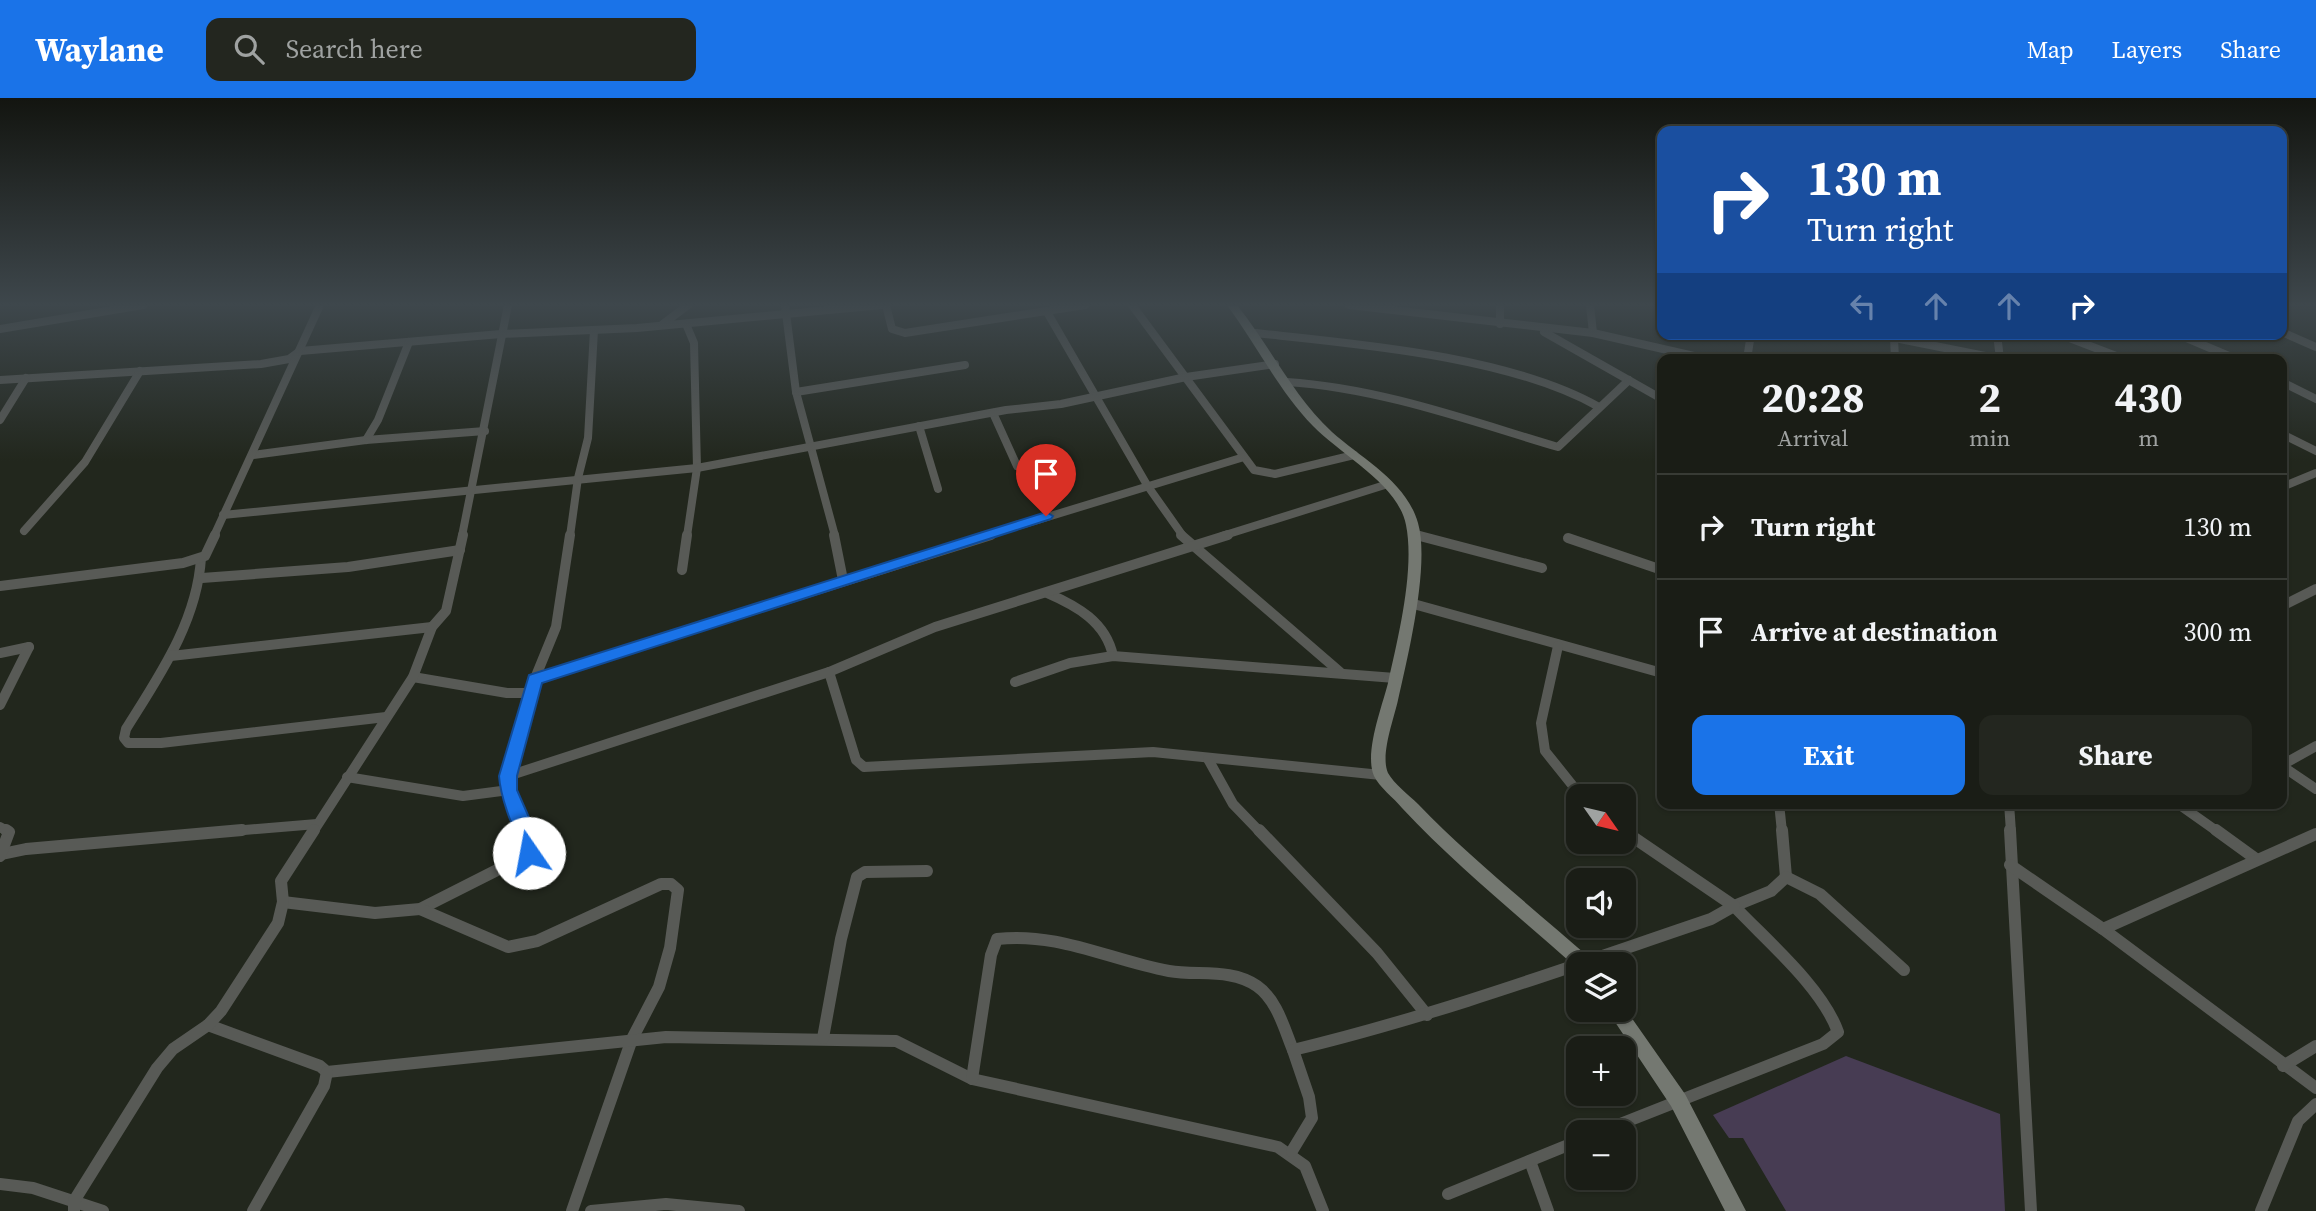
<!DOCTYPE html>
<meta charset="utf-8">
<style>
body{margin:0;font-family:"Source Serif 4",serif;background:#23261f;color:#f1f3f6;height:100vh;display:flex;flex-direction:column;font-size:26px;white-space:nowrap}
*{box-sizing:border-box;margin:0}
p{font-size:23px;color:#9fa2a1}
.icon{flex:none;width:38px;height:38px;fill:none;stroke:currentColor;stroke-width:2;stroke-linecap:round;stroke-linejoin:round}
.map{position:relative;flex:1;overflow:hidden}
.side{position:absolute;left:1657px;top:256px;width:630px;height:455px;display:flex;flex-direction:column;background:#1a1d16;border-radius:14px;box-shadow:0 2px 5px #0004,0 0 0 2px #383b35}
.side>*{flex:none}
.banner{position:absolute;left:1657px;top:28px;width:630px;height:214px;border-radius:14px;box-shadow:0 2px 5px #0004,0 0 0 2px #383b35;background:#1a4fa0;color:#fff;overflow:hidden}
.needle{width:46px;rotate:124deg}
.buttons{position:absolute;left:1566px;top:686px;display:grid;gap:14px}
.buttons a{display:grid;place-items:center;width:70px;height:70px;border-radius:14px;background:#1a1d16;box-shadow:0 2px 5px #0004,0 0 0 2px #383b35;font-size:35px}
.pin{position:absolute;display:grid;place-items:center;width:60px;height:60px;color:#fff;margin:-72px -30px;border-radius:50% 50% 50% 0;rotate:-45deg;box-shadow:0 0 7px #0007}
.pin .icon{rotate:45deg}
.me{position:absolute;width:77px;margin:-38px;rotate:348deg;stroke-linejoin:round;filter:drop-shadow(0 0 5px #0008)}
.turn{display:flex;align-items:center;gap:24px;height:147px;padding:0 35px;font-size:32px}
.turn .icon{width:91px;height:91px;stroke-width:2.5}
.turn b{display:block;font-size:49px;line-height:60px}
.lanes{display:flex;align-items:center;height:66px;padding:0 35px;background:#0003;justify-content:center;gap:35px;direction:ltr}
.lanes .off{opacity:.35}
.eta{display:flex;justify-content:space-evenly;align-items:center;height:119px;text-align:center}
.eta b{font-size:42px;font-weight:700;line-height:49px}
.cta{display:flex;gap:14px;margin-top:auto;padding:14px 35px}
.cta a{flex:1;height:80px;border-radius:14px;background:#1a73e8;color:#fff;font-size:28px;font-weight:700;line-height:80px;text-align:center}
.cta a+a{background:#23261f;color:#f1f3f6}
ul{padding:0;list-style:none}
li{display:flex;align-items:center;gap:21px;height:105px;padding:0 35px;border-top:2px solid #383b35}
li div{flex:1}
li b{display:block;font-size:26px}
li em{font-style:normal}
header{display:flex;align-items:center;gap:42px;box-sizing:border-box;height:98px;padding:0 35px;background:#1a73e8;color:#fff}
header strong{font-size:33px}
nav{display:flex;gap:38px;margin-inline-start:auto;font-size:24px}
.search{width:490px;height:63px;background:#23261f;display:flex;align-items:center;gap:18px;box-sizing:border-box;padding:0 24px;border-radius:14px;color:#9fa2a1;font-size:26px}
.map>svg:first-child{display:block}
.green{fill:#473c53}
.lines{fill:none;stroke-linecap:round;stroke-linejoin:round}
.street-far2{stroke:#585a56;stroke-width:8}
.street-far1{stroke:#585a56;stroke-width:10}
.street{stroke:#585a56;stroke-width:12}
.secondary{fill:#747871;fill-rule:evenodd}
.route{fill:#1a73e8;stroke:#114b97;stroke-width:2}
</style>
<header>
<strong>Waylane</strong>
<div class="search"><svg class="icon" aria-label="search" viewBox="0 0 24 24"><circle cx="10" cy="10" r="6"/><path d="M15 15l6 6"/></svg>Search here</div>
<nav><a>Map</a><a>Layers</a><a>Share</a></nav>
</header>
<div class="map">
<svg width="2316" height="1113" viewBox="0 0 2316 1113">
<rect width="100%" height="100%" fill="#22271d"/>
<!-- green -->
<path class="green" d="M1846,958L2000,1016L2005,1113H1786L1743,1040H1729L1713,1017Z"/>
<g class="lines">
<!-- street-far2 -->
<g class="street-far2">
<path d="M785,207L796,294L835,438"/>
<path d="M886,207L892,231L905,235L1085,207"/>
<path d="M1132,207L1254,372L1275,376L1354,357"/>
<path d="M1349,207L1593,235L1590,207"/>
<path d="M1500,207V226"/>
<path d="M1047,214L1147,387L1183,438"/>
<path d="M663,226L688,207"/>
<path d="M686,226L694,245L697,370L687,438"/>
<path d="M0,231L143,207"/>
<path d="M1544,234L1662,301"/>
<path d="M2282,234L2316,249"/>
<path d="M1255,235C1358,246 1509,258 1599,309"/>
<path d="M1593,235L1707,261"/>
<path d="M1875,236L2000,261L1997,236"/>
<path d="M2059,236L2124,261"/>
<path d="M2177,236L2236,261"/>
<path d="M1894,240L1895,261"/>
<path d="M1747,261L1751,236"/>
<path d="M0,282L261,266L289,261L300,253L501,236L637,230L882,207"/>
<path d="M1287,284C1380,290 1470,323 1558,349L1629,282"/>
<path d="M2282,284L2316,301"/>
<path d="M796,294L965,267"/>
<path d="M993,315L1017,368"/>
<path d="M0,322L26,280"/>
<path d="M919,328L938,391"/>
<path d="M2282,336L2316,353"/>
<path d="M366,342L378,322L409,244"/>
<path d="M253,357L366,342L485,333"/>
<path d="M2282,389L2316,375"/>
<path d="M223,417L697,370L1006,312L1061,306L1186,279L1275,266"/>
<path d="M24,433L85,364L140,273"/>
<path d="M1416,437L1421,438"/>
<path d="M214,438L320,207"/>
<path d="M462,438L508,207"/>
<path d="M570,438L578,380L588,340L594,232"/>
<path d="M985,438L1244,359"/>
<path d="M1222,438L1388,386"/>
</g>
<!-- street-far1 -->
<g class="street-far1">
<path d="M834,437L843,482"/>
<path d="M1181,437L1340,574"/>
<path d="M1416,437L1542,470"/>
<path d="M1568,440L1662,472"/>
<path d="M201,460C197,524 159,578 126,631L124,640L128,645H161L386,619"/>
<path d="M682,472L687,437"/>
<path d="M202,480L348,469L460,452"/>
<path d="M0,488L183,465L205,458L215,437"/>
<path d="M1047,495C1077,508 1106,524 1113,558"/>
<path d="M1410,505L1662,575"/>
<path d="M2282,508L2316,491"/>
<path d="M1558,548L1541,625L1545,653L1581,698"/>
<path d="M0,555L29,549"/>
<path d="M171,558L432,529"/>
<path d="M829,574L856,662L864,669L1153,654L1381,677"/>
<path d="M413,579L507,595H529"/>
<path d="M535,581L991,437"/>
<path d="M1015,584L1070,565L1113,558L1395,580"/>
<path d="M0,607L29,549"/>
<path d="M1208,661L1233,706L1260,734"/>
<path d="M2282,667L2316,648"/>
<path d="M2282,668L2316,691"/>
<path d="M508,678L829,574L935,529L1228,437"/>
<path d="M347,679L463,698L509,692"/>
<path d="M1779,705L1782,734"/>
<path d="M2009,705L2011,734"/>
<path d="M2177,705L2218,734"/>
<path d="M0,729L9,734"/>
<path d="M221,734L317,726"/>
<path d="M313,734L413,579L432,529L446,513L463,437"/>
<path d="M526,734L509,692L508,678L529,595L556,529L570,437"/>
</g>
<!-- street -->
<g class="street">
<path d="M1259,732L1377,855L1427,917"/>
<path d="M1782,732L1786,779"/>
<path d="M2010,732L2031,1113"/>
<path d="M2216,732L2256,761"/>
<path d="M2,756L26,751L242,732"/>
<path d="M0,758L9,734L6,732"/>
<path d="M2010,767L2103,831L2316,990"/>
<path d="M283,804L375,815L420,811L529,756L534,747L533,739L525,732"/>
<path d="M420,811L508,849L537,843L661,786H671L678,792L670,850L659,889L632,941L572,1113"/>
<path d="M2103,831L2316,736"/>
<path d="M208,927L320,968L327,974L666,939L896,943L972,981L1278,1049L1305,1068L1323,1113"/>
<path d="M823,940L841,841L857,779L865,774L927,773"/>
<path d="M2283,968L2316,948"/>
<path d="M972,981L991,857L997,841C1059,834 1109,862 1169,873C1198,878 1231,870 1257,888C1277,902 1284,930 1293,952"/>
<path d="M1600,1034L1823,946L1838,934C1822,889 1767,843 1734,808L1771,793L1786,779L1820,796L1904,872"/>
<path d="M1292,1053L1312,1020L1309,999L1293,952C1435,918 1572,868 1711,821L1734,808L1624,733"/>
<path d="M1530,1063L1548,1113"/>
<path d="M0,1086L33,1090L103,1113"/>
<path d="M1448,1096L1578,1043"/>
<path d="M74,1113V1103L157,970L173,951L208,927L221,913L278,825L283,804L281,783L314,732"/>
<path d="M253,1113L324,988L327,974"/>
<path d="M591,1113L666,1106L739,1113"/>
<path d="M2261,1113L2298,1023L2316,1006"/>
</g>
<!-- secondary -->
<g class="secondary">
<path d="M1227,207H1237C1270,248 1293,298 1332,334C1362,361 1406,383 1418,425C1430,467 1408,558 1398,602C1394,621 1380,657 1388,675C1394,686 1409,697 1418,706C1471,761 1533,810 1591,861L1594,866H1578V871C1519,818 1456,768 1402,710C1394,700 1379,689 1374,678C1364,655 1382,609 1388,585C1398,540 1415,472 1406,427C1398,386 1341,357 1313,328C1279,293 1256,246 1227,207Z"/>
<path d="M1624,909L1685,996L1746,1113H1725L1671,1008L1607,912H1624Z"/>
</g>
</g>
<!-- sky -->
<linearGradient id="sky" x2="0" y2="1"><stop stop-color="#131510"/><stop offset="0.57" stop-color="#3e474c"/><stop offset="1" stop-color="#3e474c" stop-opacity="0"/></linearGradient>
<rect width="2316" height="363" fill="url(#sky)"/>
<!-- route -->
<path class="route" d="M1046,414L1053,418L1051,421L542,585L517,678V692L534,731L542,739L543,747L535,761H522L520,755L524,743C511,735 500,693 499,678L529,577Z"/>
</svg>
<div class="buttons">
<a><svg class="needle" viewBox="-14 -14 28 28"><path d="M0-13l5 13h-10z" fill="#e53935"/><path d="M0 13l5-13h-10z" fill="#9fa2a1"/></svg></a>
<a><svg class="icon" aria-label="sound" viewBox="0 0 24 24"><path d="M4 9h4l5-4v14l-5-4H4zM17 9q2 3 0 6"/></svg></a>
<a><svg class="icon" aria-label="layers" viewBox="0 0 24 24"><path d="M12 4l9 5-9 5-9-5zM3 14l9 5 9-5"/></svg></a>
<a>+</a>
<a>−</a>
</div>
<div class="pin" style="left:1046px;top:418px;background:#d93025"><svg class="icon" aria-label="arrive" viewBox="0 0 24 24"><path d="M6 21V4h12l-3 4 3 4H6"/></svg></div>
<svg class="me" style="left:529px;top:755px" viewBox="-20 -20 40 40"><circle r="19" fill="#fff"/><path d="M0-13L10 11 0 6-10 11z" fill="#1a73e8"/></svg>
<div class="banner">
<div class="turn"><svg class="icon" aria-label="right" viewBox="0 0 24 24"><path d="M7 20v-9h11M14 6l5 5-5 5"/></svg><div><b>130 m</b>Turn right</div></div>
<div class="lanes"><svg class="icon off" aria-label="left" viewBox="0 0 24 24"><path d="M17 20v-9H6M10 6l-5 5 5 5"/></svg><svg class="icon off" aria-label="ahead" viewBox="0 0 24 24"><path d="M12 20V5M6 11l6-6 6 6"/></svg><svg class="icon off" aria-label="ahead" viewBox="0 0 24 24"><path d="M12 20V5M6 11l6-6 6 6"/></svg><svg class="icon" aria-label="right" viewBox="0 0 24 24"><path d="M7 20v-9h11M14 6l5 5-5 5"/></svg></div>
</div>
<section class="side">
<div class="eta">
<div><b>20:28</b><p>Arrival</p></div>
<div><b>2</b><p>min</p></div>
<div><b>430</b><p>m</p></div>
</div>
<ul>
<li><svg class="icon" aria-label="right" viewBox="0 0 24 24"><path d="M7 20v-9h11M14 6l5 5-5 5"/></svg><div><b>Turn right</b></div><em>130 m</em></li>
<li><svg class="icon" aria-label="arrive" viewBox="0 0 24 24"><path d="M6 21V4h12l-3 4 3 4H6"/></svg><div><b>Arrive at destination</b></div><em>300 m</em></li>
</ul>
<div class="cta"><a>Exit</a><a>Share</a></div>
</section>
</div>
